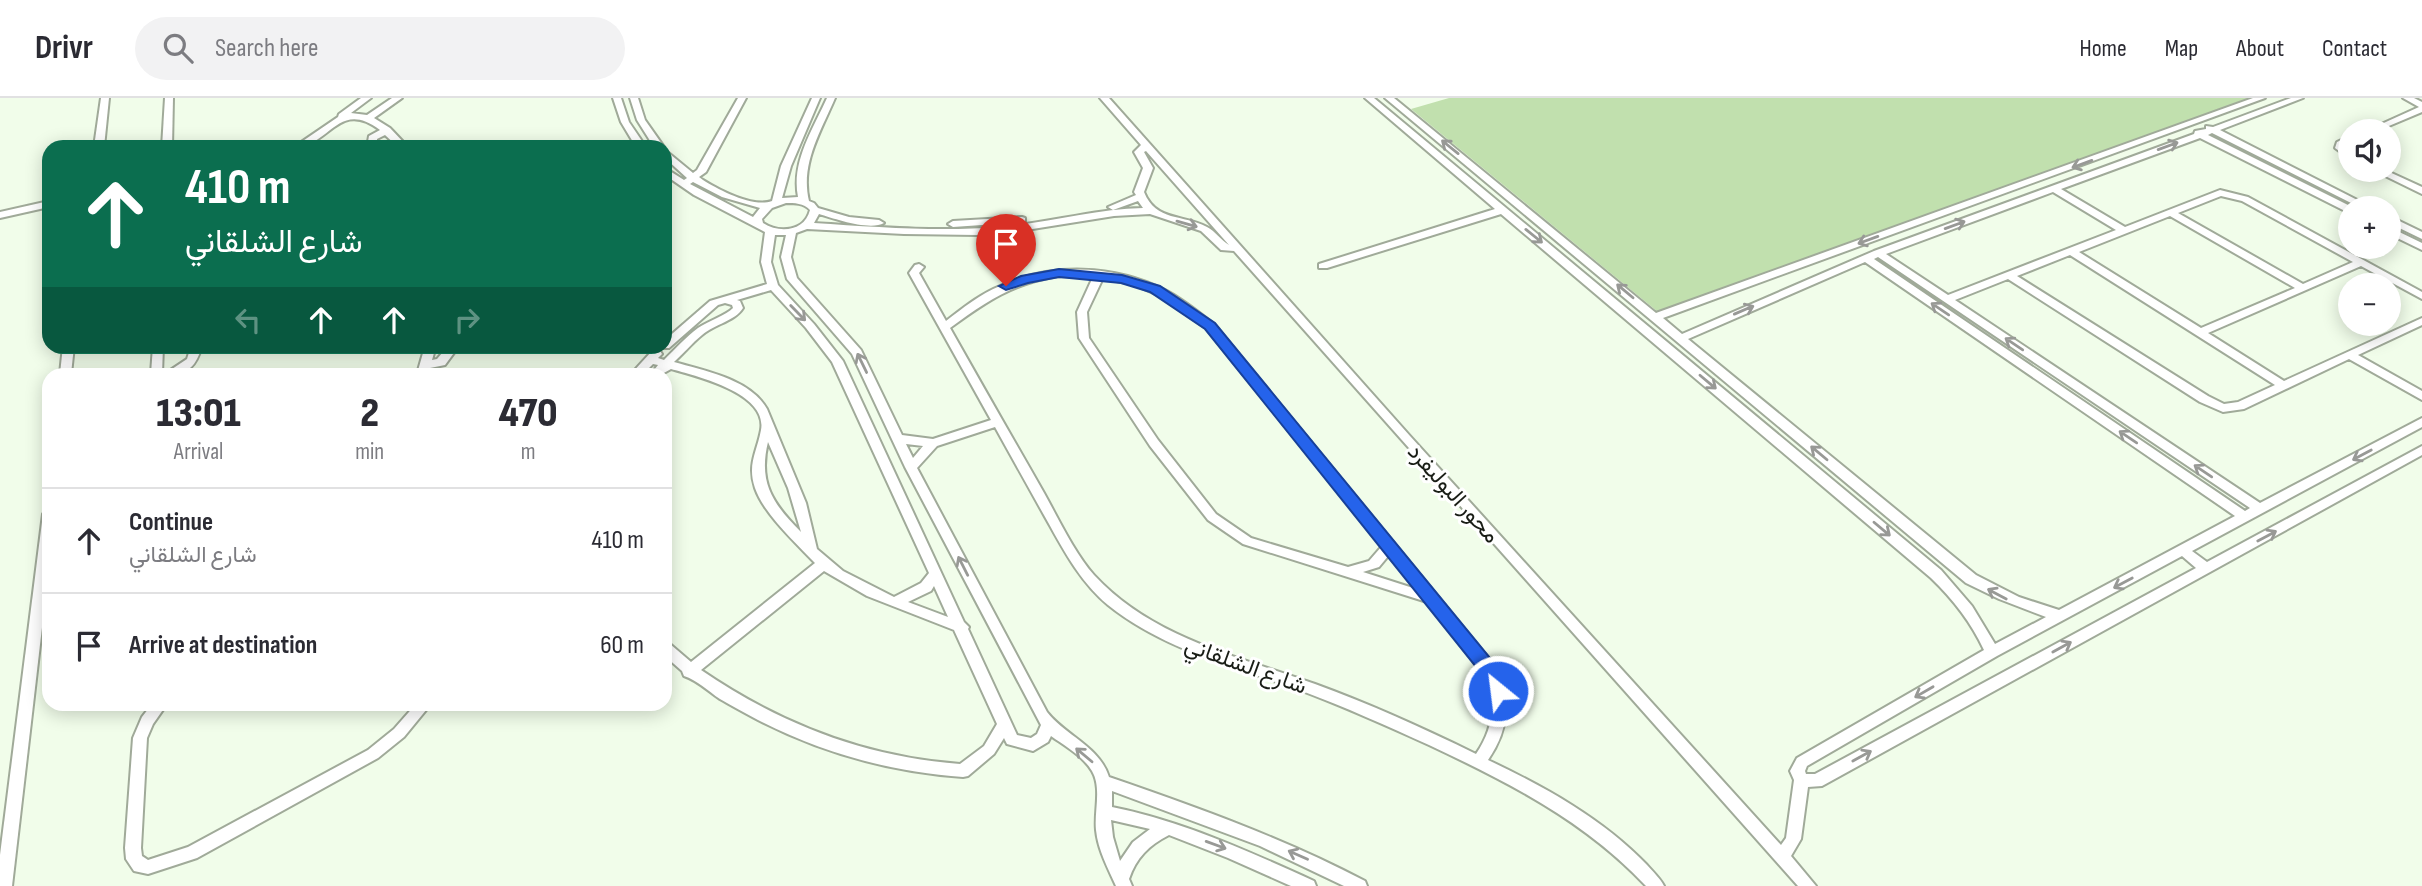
<!DOCTYPE html>
<meta charset="utf-8">
<style>
body{margin:0;font-family:"Sofia Sans Condensed",Vazirmatn,sans-serif;background:#f2f2f3;color:#2b2b33;height:100vh;display:flex;flex-direction:column;font-size:26px;white-space:nowrap}
*{box-sizing:border-box;margin:0}
p{font-size:23px;color:#7c7c81}
.icon{flex:none;width:38px;height:38px;fill:none;stroke:currentColor;stroke-width:2;stroke-linecap:round;stroke-linejoin:round}
.map{position:relative;flex:1;overflow:hidden}
.details{position:absolute;left:42px;top:270px;width:630px;height:343px;display:flex;flex-direction:column;background:#fff;border-radius:21px;box-shadow:0 4px 18px #0003}
.details>*{flex:none}
.top-card{position:absolute;left:42px;top:42px;width:630px;height:214px;border-radius:21px;box-shadow:0 4px 18px #0003;background:#0b6e4f;color:#fff;overflow:hidden}
.controls{position:absolute;left:2338px;top:21px;display:grid;gap:14px}
.controls a{display:grid;place-items:center;width:63px;height:63px;border-radius:50%;background:#fff;box-shadow:0 4px 18px #0003;font-size:35px}
.pin{position:absolute;display:grid;place-items:center;width:60px;height:60px;color:#fff;margin:-72px -30px;border-radius:50% 50% 50% 0;rotate:-45deg;box-shadow:0 0 7px #0007}
.pin .icon{rotate:45deg}
.me{position:absolute;width:77px;margin:-38px;rotate:331deg;stroke-linejoin:round;filter:drop-shadow(0 0 5px #0008)}
.turn{display:flex;align-items:center;gap:24px;height:147px;padding:0 28px;font-size:32px}
.turn .icon{width:91px;height:91px;stroke-width:2.5}
.turn b{display:block;font-size:49px;line-height:60px}
.lanes{display:flex;align-items:center;height:66px;padding:0 28px;background:#0003;justify-content:center;gap:35px;direction:ltr}
.lanes .off{opacity:.35}
.eta{display:flex;justify-content:space-evenly;align-items:center;height:119px;text-align:center}
.eta b{font-size:42px;font-weight:800;line-height:49px}
ul{padding:0;list-style:none}
li{display:flex;align-items:center;gap:21px;height:105px;padding:0 28px;border-top:2px solid #e1e1e2}
li div{flex:1}
li b{display:block;font-size:26px}
li em{font-style:normal}
header{display:flex;align-items:center;gap:42px;box-sizing:border-box;height:98px;padding:0 35px;background:#fff;border-bottom:2px solid #e1e1e2}
header strong{font-size:33px}
nav{display:flex;gap:38px;margin-inline-start:auto;font-size:24px}
.search{width:490px;height:63px;background:#f2f2f3;display:flex;align-items:center;gap:18px;box-sizing:border-box;padding:0 24px;border-radius:38px;color:#7c7c81;font-size:26px}
.map>svg:first-child{display:block}
.green{fill:#c1e0ae}
.lines{fill:none;stroke-linecap:round;stroke-linejoin:round}
.minor-casing{stroke:#a0aa99;stroke-width:4}
.minor{fill:#fff;fill-rule:evenodd}
.oneway{stroke:#989996}
.route{fill:#2563eb;stroke:#184099;stroke-width:2}
.labels{text-anchor:middle;stroke-width:6;stroke-linejoin:round;paint-order:stroke}
.street-label{font-size:23px;fill:#191d16;stroke:#fff}
</style>
<header>
<strong>Drivr</strong>
<div class="search"><svg class="icon" aria-label="search" viewBox="0 0 24 24"><circle cx="10" cy="10" r="6"/><path d="M15 15l6 6"/></svg>Search here</div>
<nav><a>Home</a><a>Map</a><a>About</a><a>Contact</a></nav>
</header>
<div class="map">
<svg width="2422" height="788" viewBox="0 0 2422 788">
<rect width="100%" height="100%" fill="#f1fdea"/>
<!-- green -->
<path class="green" d="M1449,0H2249L1658,214L1411,11Z"/>
<g class="lines">
<defs>
<g id="minor">
<path d="M101,0H109L104,49H94Z"/>
<path d="M165,0H173L172,49H162Z"/>
<path d="M361,0H371L351,15L367,17L392,0H402L374,20L390,30L408,49H398L385,37L377,41V49H367L369,38L380,32C338,0 330,49 294,49L338,19L339,16Z"/>
<path d="M613,0H621L629,24L646,49H636L621,24Z"/>
<path d="M630,0H638L645,22L664,49H654L637,22Z"/>
<path d="M738,0H746L706,74L699,79L703,82C719,92 753,110 772,103L781,68L812,0H820L791,68L782,100L798,99C791,64 813,31 827,0H835C821,33 800,66 809,103L814,105L818,110L849,119L879,122L884,125C870,133 835,121 819,116L814,125C876,129 938,134 1000,129C1048,125 1095,111 1143,110L1138,103L1113,112L1108,109L1136,97L1134,94L1143,70L1134,54L1141,47L1100,0H1109L1410,338L1781,747L1786,740L1794,682L1790,673L1797,660L1984,552C1971,524 1953,501 1931,480L1501,116L1327,170H1319V166L1495,111L1365,0H1374L1941,472L1972,508L1995,546L2046,519L1999,501L1966,485L1385,0H1394L1656,215L2253,0H2265L1663,220L1682,236L1874,153L2194,36L2195,33L2206,31V28L2213,29L2291,0H2303L2220,32L2373,110H2361L2212,35L2208,37L2354,110H2350V115L2347,114L2200,40L2061,91L2125,129L2220,92L2248,99L2422,194V201L2361,168L2208,235L2284,283L2422,220V227L2358,257L2422,293V302L2349,261L2244,311L2223,314L2200,304L2008,181L1955,202L2260,405L2422,320V329L2192,453L2207,464L2422,348V357L1822,688L1808,689L1801,741L1791,758L1816,788H1798L1234,153L1221,152L1201,133L1150,116L1114,118L1020,133L977,137L904,136L807,131L796,135L791,159L797,180L861,252L902,337L933,341L991,322L909,175L915,167L919,166L924,169L919,175L946,223C963,210 980,196 1000,188C1052,164 1115,167 1165,192C1183,201 1198,214 1214,226L1494,567C1511,600 1510,630 1488,662C1545,689 1603,721 1647,767C1653,774 1660,780 1664,788H1646C1585,723 1508,684 1429,647C1387,628 1345,609 1302,593C1236,569 1164,552 1108,507C1079,483 1062,449 1044,417C1027,387 1011,358 995,329L937,348L917,370L1047,614C1066,638 1099,648 1109,679C1196,709 1283,740 1365,783L1367,788H1344L1260,748L1112,693V709C1182,723 1248,753 1314,783L1316,788H1291L1228,760L1169,737C1149,747 1136,760 1129,781L1132,788H1116C1108,770 1098,752 1096,732C1094,713 1102,690 1092,673C1083,658 1065,648 1051,638L1048,644L1033,653L1007,646L1004,640L994,656L968,678L963,679C891,674 822,655 758,622C745,615 732,608 720,601C708,593 697,582 684,578L682,573L665,558V545L670,546L691,564L815,465C796,445 764,416 755,390C747,366 757,354 761,332C768,295 696,278 671,271L662,276H651L658,267L653,266L643,276H631L652,253H660L662,256L658,260L664,262C675,251 686,239 698,230C708,223 727,217 733,210L732,207L725,205L718,207L669,250H661L660,248H665V242L710,203L767,186L761,164L765,134L694,97L665,77V70L684,82L687,80L665,60V52L693,75L697,72ZM1146,53L1229,147C1221,142 1215,133 1207,129C1183,116 1156,124 1144,94L1153,70L1144,54ZM693,84L722,99L760,110L753,119L690,86ZM2053,94L2116,132L1948,197L1886,156ZM2221,98L2242,103L2353,164L2303,186L2178,115ZM786,105C794,105 804,105 810,112C805,133 780,136 763,125L762,121L772,110ZM2170,118L2295,190L2201,230L2079,154ZM775,137H786L781,159L787,181L852,256L905,369L1041,627L1037,636L1031,640L1017,637L968,531L969,529L964,524L843,263L814,226L778,187L771,164ZM2070,157L2275,287L2238,304L2224,306L2208,298L2017,178ZM1878,159L2250,410L2245,413L1874,161ZM1865,164L2235,418L2059,512L2019,499L1976,477L1688,241ZM1059,178L1093,179L1077,214L1079,240L1150,348L1208,422L1243,446L1427,504L1484,574C1497,603 1494,630 1476,656C1423,630 1370,606 1315,586C1237,558 1152,540 1094,477C1075,456 1058,420 1044,395C1012,339 982,287 950,230C987,203 1013,185 1059,178ZM1103,180L1135,187L1160,198L1206,230L1382,448L1369,463L1348,469L1251,440L1216,416L1158,342L1089,240L1087,214ZM771,192L806,230L832,264L929,475L921,485L894,499L843,473L817,451L806,405L767,311C750,281 705,273 674,264C684,255 692,245 702,237C715,226 735,223 743,210L740,203L737,202ZM768,344L788,390L801,434C773,406 758,385 768,344ZM906,346L923,348L913,360ZM1389,457L1416,491L1363,474L1379,469ZM2182,458L2196,470L1815,676H1806L1805,673L1807,668L1997,558ZM824,473L867,498L954,532L997,626L984,648L960,666C865,659 780,626 701,572ZM934,488L948,519L908,504L931,493ZM1111,722L1150,731L1133,744L1120,763L1113,739Z"/>
<path d="M2403,0H2414L2422,4V14L2377,33H2366L2419,9Z"/>
<path d="M2350,38V44L2345,47L2350,54V61L2335,50L2337,44Z"/>
<path d="M2373,72H2385L2422,89V96Z"/>
<path d="M49,103V109L0,120V114Z"/>
<path d="M2389,118L2422,134V141L2389,125Z"/>
<path d="M1022,119L1025,120V124L953,129L948,126L953,123Z"/>
<path d="M2389,129L2422,145V152L2389,136Z"/>
<path d="M63,248H74L71,276H60Z"/>
<path d="M153,248H163L162,276H151Z"/>
<path d="M191,248H202C196,268 189,276 168,276L169,273L187,261Z"/>
<path d="M425,248H436L432,262L437,261L448,248H459L445,267L430,270L427,276H417Z"/>
<path d="M49,411V469L12,788H0V757L43,416Z"/>
<path d="M152,606H167L153,626L147,640L141,750L142,758L148,762L188,749L368,652L394,631L416,606H431L404,639L378,660L197,760L148,776L134,773L126,761L125,750L133,640L142,619Z"/>
</g>
</defs>
<!-- minor casing -->
<use href="#minor" class="minor-casing"/>
<!-- minor -->
<use href="#minor" class="minor"/>
</g>
<!-- one-way arrows -->
<defs><path id="oneway-shaft" d="M-6 0H5M1.5-3L5.5 0L1.5 3" fill="none" stroke-width="1.6" stroke-linecap="round" stroke-linejoin="round" transform="scale(1.75)"/></defs>
<g class="oneway">
<use href="#oneway-shaft" transform="translate(2168 48) rotate(-20)"/>
<use href="#oneway-shaft" transform="translate(1450 49) rotate(-141)"/>
<use href="#oneway-shaft" transform="translate(2082 66) rotate(160)"/>
<use href="#oneway-shaft" transform="translate(1187 126) rotate(16)"/>
<use href="#oneway-shaft" transform="translate(1955 127) rotate(-20)"/>
<use href="#oneway-shaft" transform="translate(1534 138) rotate(39)"/>
<use href="#oneway-shaft" transform="translate(1868 142) rotate(160)"/>
<use href="#oneway-shaft" transform="translate(1625 193) rotate(-140)"/>
<use href="#oneway-shaft" transform="translate(1940 211) rotate(-146)"/>
<use href="#oneway-shaft" transform="translate(1744 212) rotate(-23)"/>
<use href="#oneway-shaft" transform="translate(798 215) rotate(46)"/>
<use href="#oneway-shaft" transform="translate(2014 246) rotate(-146)"/>
<use href="#oneway-shaft" transform="translate(862 265) rotate(-116)"/>
<use href="#oneway-shaft" transform="translate(1708 284) rotate(40)"/>
<use href="#oneway-shaft" transform="translate(2128 339) rotate(-146)"/>
<use href="#oneway-shaft" transform="translate(1819 355) rotate(-140)"/>
<use href="#oneway-shaft" transform="translate(2362 357) rotate(152)"/>
<use href="#oneway-shaft" transform="translate(2203 373) rotate(-146)"/>
<use href="#oneway-shaft" transform="translate(1882 431) rotate(40)"/>
<use href="#oneway-shaft" transform="translate(2267 438) rotate(-28)"/>
<use href="#oneway-shaft" transform="translate(963 468) rotate(-117)"/>
<use href="#oneway-shaft" transform="translate(2123 485) rotate(152)"/>
<use href="#oneway-shaft" transform="translate(1997 496) rotate(-152)"/>
<use href="#oneway-shaft" transform="translate(2062 549) rotate(-29)"/>
<use href="#oneway-shaft" transform="translate(1924 594) rotate(150)"/>
<use href="#oneway-shaft" transform="translate(1084 657) rotate(-140)"/>
<use href="#oneway-shaft" transform="translate(1862 658) rotate(-29)"/>
<use href="#oneway-shaft" transform="translate(1216 747) rotate(20)"/>
<use href="#oneway-shaft" transform="translate(1298 757) rotate(-156)"/>
</g>
<!-- route -->
<path class="route" d="M1059,171L1122,177L1160,188L1215,225L1495,566L1507,593L1505,599L1498,601L1492,599L1481,575L1205,231L1150,194L1121,185L1059,179L1028,185L1006,192L999,188L1021,178Z"/>
<g class="labels">
<!-- street labels -->
<g class="street-label">
<text transform="translate(1454 395) rotate(48)" y="8">محور البوليفرد</text>
<text transform="translate(1246 567) rotate(20)" y="8">شارع الشلقاني</text>
</g>
</g>
</svg>
<div class="controls">
<a><svg class="icon" aria-label="sound" viewBox="0 0 24 24"><path d="M4 9h4l5-4v14l-5-4H4zM17 9q2 3 0 6"/></svg></a>
<a>+</a>
<a>−</a>
</div>
<div class="pin" style="left:1006px;top:188px;background:#d93025"><svg class="icon" aria-label="arrive" viewBox="0 0 24 24"><path d="M6 21V4h12l-3 4 3 4H6"/></svg></div>
<svg class="me" style="left:1498px;top:593px" viewBox="-20 -20 40 40"><circle r="17" fill="#2563eb" stroke="#fff" stroke-width="3"/><path d="M0-11L8 9 0 5-8 9z" fill="#fff"/></svg>
<div class="top-card">
<div class="turn"><svg class="icon" aria-label="ahead" viewBox="0 0 24 24"><path d="M12 20V5M6 11l6-6 6 6"/></svg><div><b>410 m</b>شارع الشلقاني</div></div>
<div class="lanes"><svg class="icon off" aria-label="left" viewBox="0 0 24 24"><path d="M17 20v-9H6M10 6l-5 5 5 5"/></svg><svg class="icon" aria-label="ahead" viewBox="0 0 24 24"><path d="M12 20V5M6 11l6-6 6 6"/></svg><svg class="icon" aria-label="ahead" viewBox="0 0 24 24"><path d="M12 20V5M6 11l6-6 6 6"/></svg><svg class="icon off" aria-label="right" viewBox="0 0 24 24"><path d="M7 20v-9h11M14 6l5 5-5 5"/></svg></div>
</div>
<section class="details">
<div class="eta">
<div><b>13:01</b><p>Arrival</p></div>
<div><b>2</b><p>min</p></div>
<div><b>470</b><p>m</p></div>
</div>
<ul>
<li><svg class="icon" aria-label="ahead" viewBox="0 0 24 24"><path d="M12 20V5M6 11l6-6 6 6"/></svg><div><b>Continue</b><p>شارع الشلقاني</p></div><em>410 m</em></li>
<li><svg class="icon" aria-label="arrive" viewBox="0 0 24 24"><path d="M6 21V4h12l-3 4 3 4H6"/></svg><div><b>Arrive at destination</b></div><em>60 m</em></li>
</ul>
</section>
</div>
